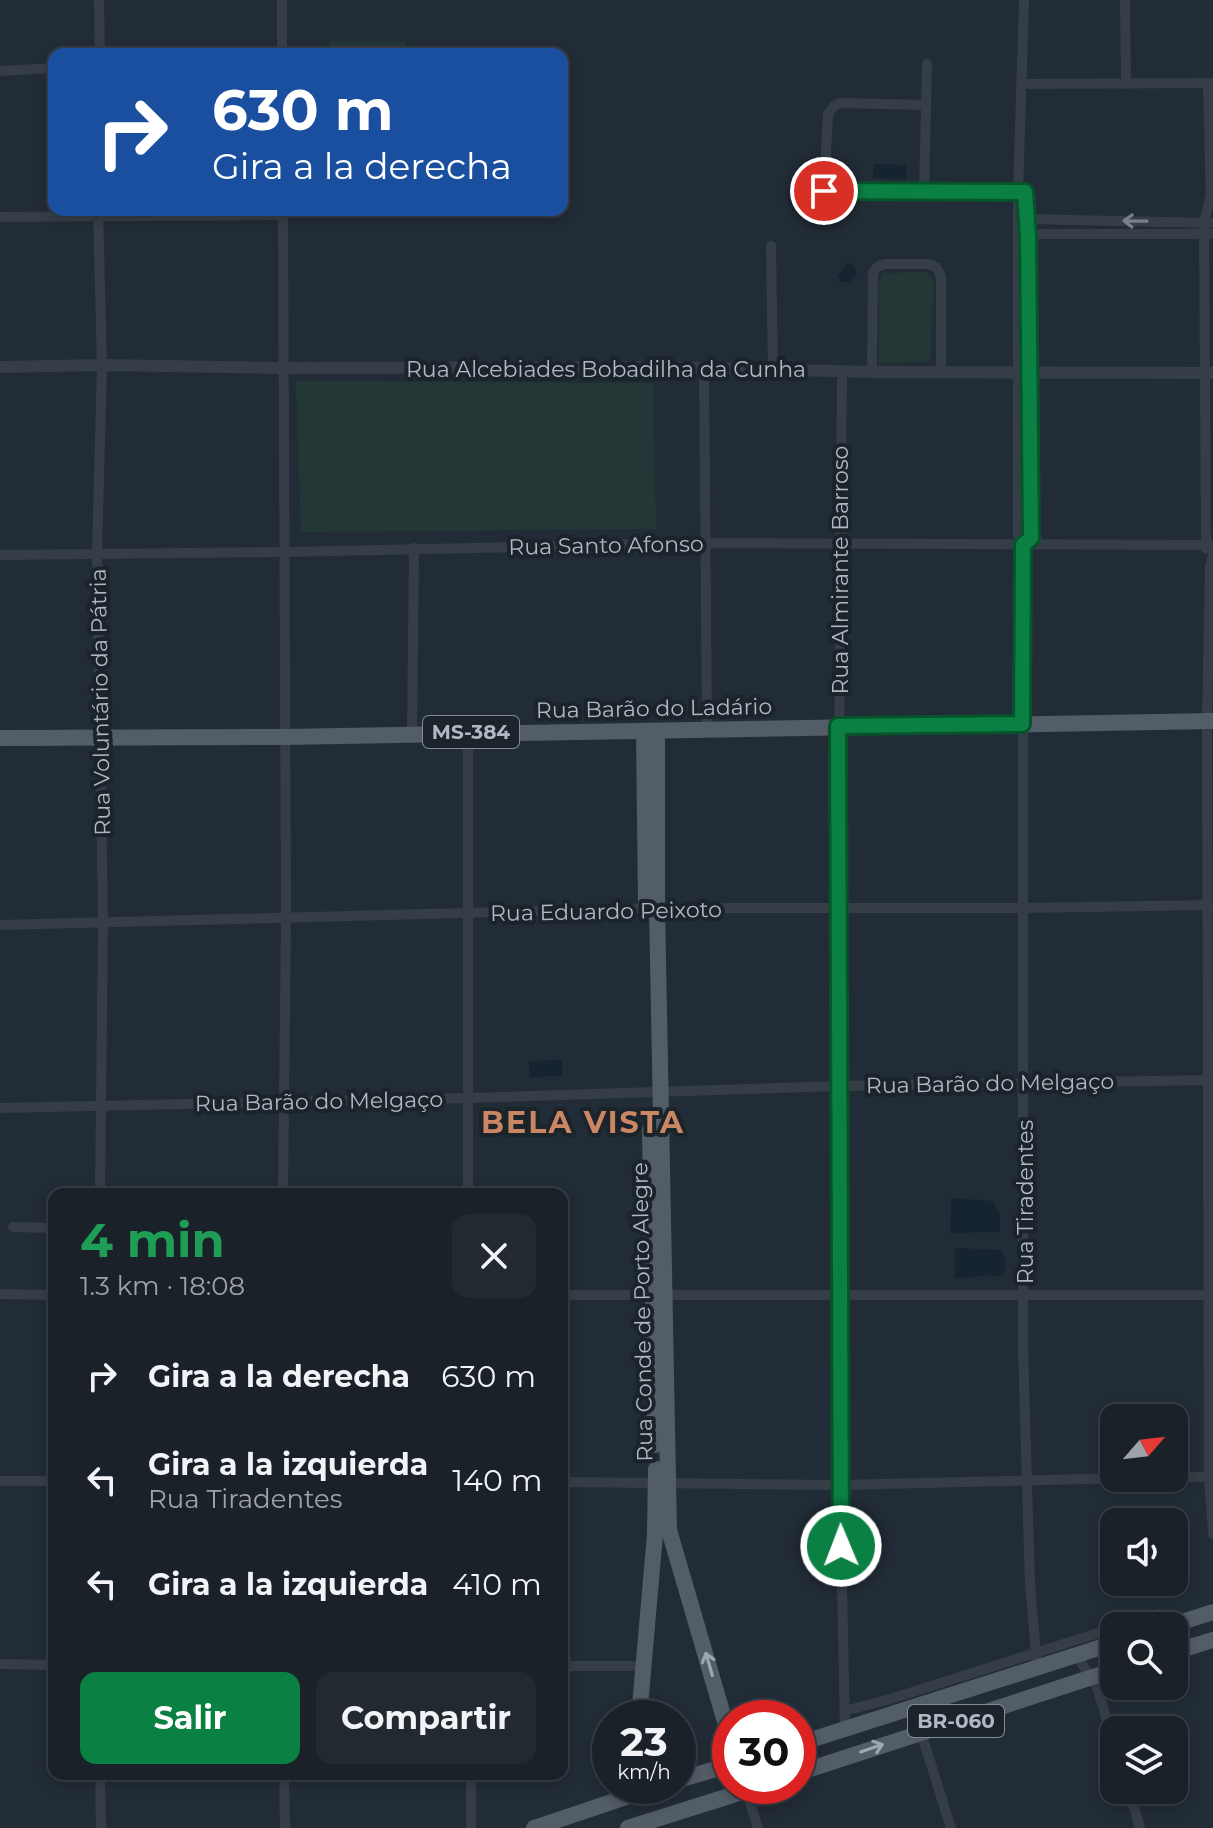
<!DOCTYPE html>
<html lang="es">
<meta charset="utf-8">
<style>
body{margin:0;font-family:Montserrat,sans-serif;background:#232930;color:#f1f3f6;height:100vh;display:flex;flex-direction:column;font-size:30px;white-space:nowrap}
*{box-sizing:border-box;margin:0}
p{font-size:26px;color:#9fa3a8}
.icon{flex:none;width:44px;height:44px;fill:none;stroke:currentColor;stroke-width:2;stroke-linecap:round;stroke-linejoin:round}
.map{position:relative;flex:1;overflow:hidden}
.details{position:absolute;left:48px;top:1188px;width:520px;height:592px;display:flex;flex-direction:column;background:#1a2128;border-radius:16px;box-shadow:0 4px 12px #0003,0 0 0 2px #383e45}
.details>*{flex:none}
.banner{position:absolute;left:48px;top:48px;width:520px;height:168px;border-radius:16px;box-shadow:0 4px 12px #0003,0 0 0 2px #383e45;background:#1a4fa0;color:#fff;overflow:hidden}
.needle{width:52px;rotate:62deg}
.fabs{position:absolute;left:1100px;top:1404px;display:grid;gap:16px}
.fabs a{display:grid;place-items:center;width:88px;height:88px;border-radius:16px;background:#1a2128;box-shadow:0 4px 12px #0003,0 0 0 2px #383e45;font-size:40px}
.speed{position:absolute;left:592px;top:1700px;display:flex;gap:16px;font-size:40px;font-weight:700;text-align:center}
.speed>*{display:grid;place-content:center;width:104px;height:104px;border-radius:50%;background:#1a2128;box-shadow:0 4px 12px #0003,0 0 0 2px #383e45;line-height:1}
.speed small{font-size:20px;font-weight:400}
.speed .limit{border:12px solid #d22;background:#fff;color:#111}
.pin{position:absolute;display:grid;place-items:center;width:68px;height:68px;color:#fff;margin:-34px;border:4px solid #fff;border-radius:50%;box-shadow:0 2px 8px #0007}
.me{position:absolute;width:88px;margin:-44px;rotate:359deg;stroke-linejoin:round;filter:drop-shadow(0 0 6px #0008)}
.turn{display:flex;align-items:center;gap:28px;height:168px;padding:0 32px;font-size:36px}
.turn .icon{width:104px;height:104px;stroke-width:2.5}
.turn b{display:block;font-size:56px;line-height:68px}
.round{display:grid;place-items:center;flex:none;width:84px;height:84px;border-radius:16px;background:#232930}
.summary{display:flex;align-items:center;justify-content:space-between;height:136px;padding:0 32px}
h1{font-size:48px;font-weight:700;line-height:60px;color:#1e9e55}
.action{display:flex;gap:16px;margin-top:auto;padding:16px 32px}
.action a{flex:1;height:92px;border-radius:16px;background:#0b8043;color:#fff;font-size:32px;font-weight:700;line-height:92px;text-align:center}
.action a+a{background:#232930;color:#f1f3f6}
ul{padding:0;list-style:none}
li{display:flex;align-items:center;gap:24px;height:104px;padding:0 32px}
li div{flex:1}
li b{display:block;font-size:30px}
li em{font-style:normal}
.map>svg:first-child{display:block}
.green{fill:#243737}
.water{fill:#162432}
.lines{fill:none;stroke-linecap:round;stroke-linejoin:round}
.minor{stroke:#353e47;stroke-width:10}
.tertiary{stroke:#353e47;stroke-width:12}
.primary{stroke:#535d67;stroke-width:16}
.oneway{stroke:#78828b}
.oneway2{stroke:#9da7b1}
.route-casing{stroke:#07532c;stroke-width:20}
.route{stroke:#0b8043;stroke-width:14}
.labels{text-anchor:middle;stroke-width:8;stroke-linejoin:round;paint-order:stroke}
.shield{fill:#1b232b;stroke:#838c95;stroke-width:2}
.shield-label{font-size:20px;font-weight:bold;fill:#afb9c3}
.street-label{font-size:22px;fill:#afb9c3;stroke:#1b232b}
.district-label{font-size:30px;font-weight:bold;letter-spacing:2px;fill:#cb8763;stroke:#1b232b}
</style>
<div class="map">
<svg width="1213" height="1828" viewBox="0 0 1213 1828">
<rect width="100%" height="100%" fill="#222c36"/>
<!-- green -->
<g class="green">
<path d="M329,41H405V54H330Z"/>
<path d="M926,272L934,281L930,362L879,363V282L883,273Z"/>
<path d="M296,381L653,383L656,529L301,532Z"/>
</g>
<!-- water -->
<g class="water">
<path d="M874,164L906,165V179L873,178Z"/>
<path d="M847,263L854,266L857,275L850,282H841L837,277Z"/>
<path d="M562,1060V1076L530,1077L529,1061Z"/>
<path d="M951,1198L993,1201L1000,1214V1232L950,1233Z"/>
<path d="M955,1248L1001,1250L1006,1260L1005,1272L998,1277L987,1275L954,1279Z"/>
</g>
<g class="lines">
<!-- minor -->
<g class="minor">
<path d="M99,0L100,54"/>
<path d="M1024,0L1018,193V537L1023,545V1347L1030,1584L1037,1666"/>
<path d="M1125,0L1126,84"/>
<path d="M282,54V0"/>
<path d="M0,71L54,68"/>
<path d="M1208,83L1211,204"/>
<path d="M1023,84L1213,83"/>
<path d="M926,105L840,103L834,106L828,114L824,191L1023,192"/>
<path d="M1022,187L1028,235L1031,538L1023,545"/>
<path d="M924,192L927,64"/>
<path d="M98,210L102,365L97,553L103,922L100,1194"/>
<path d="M283,210L286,916L283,1194"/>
<path d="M0,217L283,215"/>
<path d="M1023,219L1213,223"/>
<path d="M1025,234H1213"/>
<path d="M771,246L773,371"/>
<path d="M704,369L707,729"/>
<path d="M842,371L838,908L840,1485L845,1730"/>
<path d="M872,372L873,273L877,267L885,264H929L937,268L941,277V371"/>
<path d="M1206,549L1204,223L1210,198"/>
<path d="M0,555L284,552L706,543L1213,545"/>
<path d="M1213,555L1210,567L1207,721L1209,1477L1213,1534"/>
<path d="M412,733L414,548"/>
<path d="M0,925L657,908H1023L1213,905"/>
<path d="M0,1108L468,1098L839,1086L1213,1080"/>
<path d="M468,1194V732"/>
<path d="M13,1227L54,1228"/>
<path d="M0,1294L54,1295"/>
<path d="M562,1295H1209"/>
<path d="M1174,1477H1212"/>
<path d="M0,1481H54"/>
<path d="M562,1482L840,1485L1125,1478"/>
<path d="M1120,1626L1158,1614"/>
<path d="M1076,1655L1097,1687L1114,1743"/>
<path d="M0,1664L54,1665"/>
<path d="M562,1666H644"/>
<path d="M913,1707L951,1828"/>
<path d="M844,1711L887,1700L1114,1628"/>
<path d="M100,1774L101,1828"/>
<path d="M284,1774L285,1828"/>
<path d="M471,1774V1828"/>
<path d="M1129,1790L1140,1828"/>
<path d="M746,1791L758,1828"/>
</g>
<!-- tertiary -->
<path class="tertiary" d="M0,367L102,365L283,368L669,367L872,372L1213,373"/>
<!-- primary -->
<g class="primary">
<path d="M644,731L646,905"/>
<path d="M657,731V908L669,1530L730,1739"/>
<path d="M0,738L284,737L1213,721"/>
<path d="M650,1129L655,1445"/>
<path d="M1169,1626L1213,1612"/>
<path d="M1174,1652L1213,1640"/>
<path d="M639,1718L655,1534L656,1469"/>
<path d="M798,1744L1114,1643"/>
<path d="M798,1773L1114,1670"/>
<path d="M678,1780L730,1765"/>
<path d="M534,1828L659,1786"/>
<path d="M628,1828L761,1786"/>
</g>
</g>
<!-- one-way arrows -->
<defs><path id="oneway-shaft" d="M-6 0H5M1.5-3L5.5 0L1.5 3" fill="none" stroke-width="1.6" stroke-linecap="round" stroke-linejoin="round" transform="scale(2)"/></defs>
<use class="oneway" href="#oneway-shaft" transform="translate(1135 221) rotate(-179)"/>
<g class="oneway2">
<use href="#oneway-shaft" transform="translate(709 1664) rotate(-106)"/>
<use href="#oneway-shaft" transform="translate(872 1748) rotate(-19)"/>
</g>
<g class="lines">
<defs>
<path id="route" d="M824,191L1025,192L1028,235L1031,538L1023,545L1022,724L838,726L841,1546"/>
</defs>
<!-- route casing -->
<use href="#route" class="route-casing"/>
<!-- route -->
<use href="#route" class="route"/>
</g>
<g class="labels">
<!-- shield labels -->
<g class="shield">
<rect x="423" y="716" width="96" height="32" rx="6"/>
<rect x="908" y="1705" width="96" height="32" rx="6"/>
</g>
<g class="shield-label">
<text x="471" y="739">MS-384</text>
<text x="956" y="1728">BR-060</text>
</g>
<!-- street labels -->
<g class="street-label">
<text x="606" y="377">Rua Alcebiades Bobadilha da Cunha</text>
<text transform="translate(606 545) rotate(-1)" y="8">Rua Santo Afonso</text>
<text transform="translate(840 570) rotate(-90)" y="8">Rua Almirante Barroso</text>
<text transform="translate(100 702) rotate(-91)" y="8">Rua Voluntário da Pátria</text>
<text transform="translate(654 708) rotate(-1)" y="8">Rua Barão do Ladário</text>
<text transform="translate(606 911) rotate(-1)" y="8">Rua Eduardo Peixoto</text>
<text transform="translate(990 1083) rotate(-1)" y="8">Rua Barão do Melgaço</text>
<text transform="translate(319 1101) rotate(-1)" y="8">Rua Barão do Melgaço</text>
<text transform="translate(1025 1202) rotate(-90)" y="8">Rua Tiradentes</text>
<text transform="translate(642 1312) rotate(-91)" y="8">Rua Conde de Porto Alegre</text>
</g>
<!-- district labels -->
<g class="district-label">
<text x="583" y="1133">BELA VISTA</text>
</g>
</g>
</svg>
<div class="fabs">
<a><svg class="needle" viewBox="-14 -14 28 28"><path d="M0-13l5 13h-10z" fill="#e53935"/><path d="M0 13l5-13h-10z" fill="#9fa3a8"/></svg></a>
<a><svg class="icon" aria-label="sound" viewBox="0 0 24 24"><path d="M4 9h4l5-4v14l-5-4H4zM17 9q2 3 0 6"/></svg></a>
<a><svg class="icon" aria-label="search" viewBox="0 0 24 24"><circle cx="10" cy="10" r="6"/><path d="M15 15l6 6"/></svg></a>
<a><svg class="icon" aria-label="layers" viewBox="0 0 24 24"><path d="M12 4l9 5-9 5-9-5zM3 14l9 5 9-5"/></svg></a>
</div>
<div class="speed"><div>23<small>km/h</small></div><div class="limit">30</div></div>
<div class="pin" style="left:824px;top:191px;background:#d93025"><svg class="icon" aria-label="arrive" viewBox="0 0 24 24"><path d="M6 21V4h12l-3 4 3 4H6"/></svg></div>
<svg class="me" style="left:841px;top:1546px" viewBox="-20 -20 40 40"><circle r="17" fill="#0b8043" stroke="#fff" stroke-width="3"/><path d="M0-11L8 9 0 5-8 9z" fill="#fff"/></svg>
<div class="banner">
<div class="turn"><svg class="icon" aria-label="right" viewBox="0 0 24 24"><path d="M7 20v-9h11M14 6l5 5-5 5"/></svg><div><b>630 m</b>Gira a la derecha</div></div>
</div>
<section class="details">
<div class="summary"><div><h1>4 min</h1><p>1.3 km · 18:08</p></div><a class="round"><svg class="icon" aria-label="close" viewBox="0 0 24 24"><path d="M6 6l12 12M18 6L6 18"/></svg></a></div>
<ul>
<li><svg class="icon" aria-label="right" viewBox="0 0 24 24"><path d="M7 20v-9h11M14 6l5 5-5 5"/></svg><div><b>Gira a la derecha</b></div><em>630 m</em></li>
<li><svg class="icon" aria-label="left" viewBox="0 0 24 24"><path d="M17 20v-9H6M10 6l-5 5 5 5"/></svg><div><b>Gira a la izquierda</b><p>Rua Tiradentes</p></div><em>140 m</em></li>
<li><svg class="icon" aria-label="left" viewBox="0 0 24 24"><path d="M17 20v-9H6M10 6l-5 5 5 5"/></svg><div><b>Gira a la izquierda</b></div><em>410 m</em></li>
</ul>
<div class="action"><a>Salir</a><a>Compartir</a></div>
</section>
</div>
